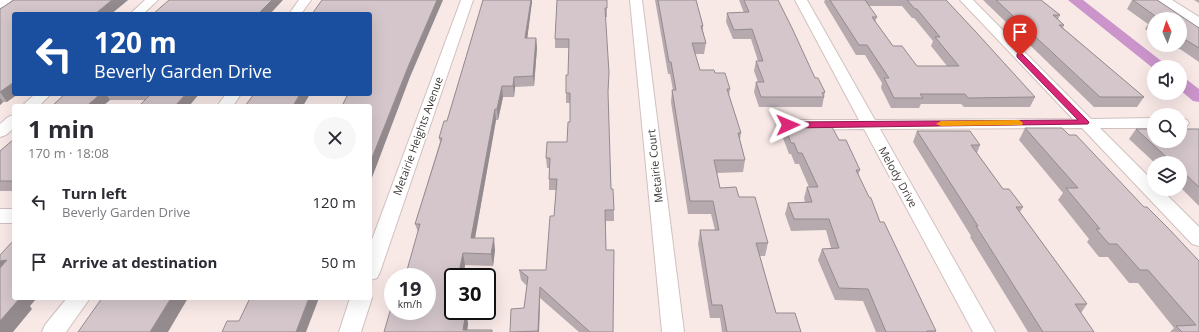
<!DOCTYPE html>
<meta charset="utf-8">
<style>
body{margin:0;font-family:"Open Sans",sans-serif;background:#f7f7f7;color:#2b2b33;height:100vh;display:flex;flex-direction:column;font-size:15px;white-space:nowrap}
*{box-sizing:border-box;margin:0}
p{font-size:13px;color:#7c7c81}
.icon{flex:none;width:22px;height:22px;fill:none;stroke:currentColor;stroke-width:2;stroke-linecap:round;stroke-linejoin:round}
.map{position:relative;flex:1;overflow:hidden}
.sheet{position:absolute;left:12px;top:104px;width:360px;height:196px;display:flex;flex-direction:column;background:#fff;border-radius:4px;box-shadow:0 4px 16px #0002}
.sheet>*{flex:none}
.banner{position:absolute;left:12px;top:12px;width:360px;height:84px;border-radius:4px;box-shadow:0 4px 16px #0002;background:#1a4fa0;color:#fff;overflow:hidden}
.needle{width:26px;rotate:357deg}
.controls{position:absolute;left:1147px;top:12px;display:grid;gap:8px}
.controls a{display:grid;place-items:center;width:40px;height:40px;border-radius:50%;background:#fff;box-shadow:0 4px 16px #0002;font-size:20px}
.speed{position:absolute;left:384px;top:268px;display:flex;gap:8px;font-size:20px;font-weight:700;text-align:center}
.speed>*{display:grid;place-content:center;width:52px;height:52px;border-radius:50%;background:#fff;box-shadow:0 4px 16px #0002;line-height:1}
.speed small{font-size:10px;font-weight:400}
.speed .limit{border:2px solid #111;border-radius:6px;background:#fff;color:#111}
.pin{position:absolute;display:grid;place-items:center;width:34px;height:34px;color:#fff;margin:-41px -17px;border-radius:50% 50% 50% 0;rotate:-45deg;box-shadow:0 0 4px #0007}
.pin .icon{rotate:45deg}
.me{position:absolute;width:44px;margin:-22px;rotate:89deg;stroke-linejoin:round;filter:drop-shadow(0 0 3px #0008)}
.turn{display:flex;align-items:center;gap:14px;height:84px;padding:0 16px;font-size:18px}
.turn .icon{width:52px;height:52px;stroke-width:2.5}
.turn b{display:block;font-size:28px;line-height:34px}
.round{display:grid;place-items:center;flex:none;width:42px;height:42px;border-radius:21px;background:#f7f7f7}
.head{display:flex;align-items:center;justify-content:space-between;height:68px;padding:0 16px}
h1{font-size:24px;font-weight:700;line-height:30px}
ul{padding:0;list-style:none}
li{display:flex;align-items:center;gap:12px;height:60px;padding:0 16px}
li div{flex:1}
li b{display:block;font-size:15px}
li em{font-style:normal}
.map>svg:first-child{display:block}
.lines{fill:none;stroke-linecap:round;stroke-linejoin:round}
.canal{fill:#cb95cb;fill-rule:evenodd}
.street-casing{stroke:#d0c1bf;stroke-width:2}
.street{fill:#fff;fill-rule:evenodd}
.wall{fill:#b6aaaf;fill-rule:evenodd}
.shaded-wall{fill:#948b8e}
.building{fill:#d4c6cb;stroke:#948b8e}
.route{fill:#db2777;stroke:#8e194d}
.slow{fill:#f59e0b}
.labels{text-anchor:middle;stroke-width:4;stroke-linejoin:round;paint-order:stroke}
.street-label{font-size:11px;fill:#3f3938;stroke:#fff}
</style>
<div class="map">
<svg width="1199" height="332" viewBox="0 0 1199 332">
<rect width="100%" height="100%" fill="#f8e9e7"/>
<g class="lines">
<!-- canal -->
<g class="canal">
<path d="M1068,0H1083L1169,67H1154V69Z"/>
<path d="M1180,77L1186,79L1199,89V102L1193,101L1180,90Z"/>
</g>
<defs>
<g id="street">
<path d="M0,0H12L4,7L0,8Z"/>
<path d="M145,0H158L143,14H130Z"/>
<path d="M299,0H311L301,14H289Z"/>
<path d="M461,0H473L380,272L377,278L370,280V245Z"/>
<path d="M630,0H642L684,332H662Z"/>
<path d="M795,0H807L875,120L1073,119L960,0H973L1091,119L1154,118V128H1100L1154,182V189H1161L1199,227V246L1192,244L1082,128L880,129L995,332H973L864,129L788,130L782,128L780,125L782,122L788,120H859Z"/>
<path d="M1158,0H1172L1199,17V27L1195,26Z"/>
<path d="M35,94H51L39,106H22Z"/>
<path d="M226,94H241L233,106H217Z"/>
<path d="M14,115V128L6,135L0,137V124L8,117Z"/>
<path d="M1180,118L1187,120L1189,123L1187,126L1180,128Z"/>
<rect x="0" y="209" width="14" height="14"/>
<path d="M370,295L372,298L361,332H339L350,298H370Z"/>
<path d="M67,298H90L66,332H42L45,325Z"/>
</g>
</defs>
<!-- street casing -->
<use href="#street" class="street-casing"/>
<!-- street -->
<use href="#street" class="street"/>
</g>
<!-- wall -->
<g class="wall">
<path d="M14,0H128L111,14H14L7,102H3L0,105V9Z"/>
<path d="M483,0H532L527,38H536L537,48L534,86L515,87L514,97H503L498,120H496L475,238L495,250L493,266L465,265L463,277H453V311H456V312H466L468,324L467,330L384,332L407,270L418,232L415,224L440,142L439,138L447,121Z"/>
<path d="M557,0L607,8V17H605L611,189L614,210V221H606V250L613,332H579L540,298L539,332H510L524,308L527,286L521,280L519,270H546L554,216L556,190H549V168H547L546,158L567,142L570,122V103H566V93L568,75L569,48H555V39Z"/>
<path d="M655,0H696L703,26V31L706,43L704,54H695L700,70L715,73L730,89L729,96L741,133L740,140L745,160L743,172L717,173L720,188L739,197L768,243L765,256H760L776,313L801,332H722L720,318H710L698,244L700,230H715L711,214H688L671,102L672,90H673L670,74H668Z"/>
<path d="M739,0H778L815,78L825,92L822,107H759L754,92L756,82H758L754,71L756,61H758L751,39H733L726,22L727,13H744Z"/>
<path d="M825,0H946L1035,97L1030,107H964L961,104H921L919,108H891L881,88L882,83L865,55H856L824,2ZM869,6H902L912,18H914L933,41L931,46L947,66H917L893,46L875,22L877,17Z"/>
<path d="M983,0H1041L1060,15L1058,19L1064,25L1063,28L1144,97L1137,107H1094Z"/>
<path d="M1132,0H1157L1199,28V62L1180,49H1172L1166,45H1180V19H1154V36L1145,29L1148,24L1127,9Z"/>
<path d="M1194,0H1199V3Z"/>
<path d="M65,94H199L189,106L145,100H110Z"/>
<path d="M785,127L839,140L860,170L858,175L880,222L936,331V332H876L863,301L835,300L818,260L822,249L831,248L826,230L791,231L785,214L788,203L805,202L804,198L807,187H809L799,164H795L791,154H789L783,138Z"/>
<path d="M1025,128L1069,135L1144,207L1199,332H1170L1174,328L1138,283H1129L1108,257H1099L1087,242L1089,239L1058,200L1063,193L1019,140Z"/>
<path d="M1136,129H1199V206L1180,187V163H1155L1129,139Z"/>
<path d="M917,131L980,145L977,153L1003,189L1023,207L1020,212L1087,304L1081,313L1094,332H1028L970,237L971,236L913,142Z"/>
<path d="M14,139V191H0V151Z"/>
</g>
<!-- shaded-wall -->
<g class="shaded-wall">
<path d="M112,0H128L111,14H95Z"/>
<path d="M272,0H283L270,14H258Z"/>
<path d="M437,0H443L410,77L370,183V163L408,67Z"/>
<path d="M531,0H532V2L526,48L525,38Z"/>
<path d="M536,38L537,48L534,86L533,76Z"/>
<path d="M514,77L515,87L514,97L513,86Z"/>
<path d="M14,82V94H18L7,102L0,92Z"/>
<path d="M502,86L503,97L498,120L497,109Z"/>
<path d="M100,94H106L110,100L103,106H87Z"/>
<path d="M186,94H199L189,106H175Z"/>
<path d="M300,94H310L303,106H293Z"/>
<path d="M0,98L3,102L0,105Z"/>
<path d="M495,109L496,120L473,249L471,238Z"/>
<path d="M494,238L495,250L493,266L491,254Z"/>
<path d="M463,253L465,265L463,277H458Z"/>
<path d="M7,260L0,268V261Z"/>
<path d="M540,287V298L539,332H538Z"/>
<path d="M18,298H37L30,306L32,309L13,332H0V321Z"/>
<path d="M171,298H188L168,332H150Z"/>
<path d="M309,298H319L306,332H296Z"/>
<path d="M453,303V311H456L454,324L451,312Z"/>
<path d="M466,312L468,324L467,332L463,330Z"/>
</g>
<!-- building -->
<g class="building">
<path d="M14,0H112L95,14H14V82L0,92V9Z"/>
<path d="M169,0H272L258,14H153Z"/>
<path d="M322,0H437L408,67L370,163V106H342L348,94H370V14H312Z"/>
<path d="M483,0H531L525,38H536L533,76L514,77L513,86H502L497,109H495L471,238H494L491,254L463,253L458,277H453V303L451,312H466L463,330H492V332H384L393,301V311H427V277H400L402,270H407L420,224H415L442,138H439L444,121H447Z"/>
<path d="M557,0H607V8H605L609,73L608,92L611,189H613L614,210H605L606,250H614L613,332H590L540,287L538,331L510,332L511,309L524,308L528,277L519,270H546L550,216H554L557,179H549L550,158H546L547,142H567L568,122H570V93H566V75H568L569,39H555Z"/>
<path d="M658,0H696L703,26H701L706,43H692L700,70H714L715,73H725L730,89H727L741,133H738L745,160H714L720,188L736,187L739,197H755L768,243H756L776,313H795L801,332H727L722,305H712L700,230H719L713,201H690L672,90H676L671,62H669Z"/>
<path d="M744,0H778L792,28L815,78H818L825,92L822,93L824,97H761L756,82H764L756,61H763L752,29L734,30L727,13L749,12Z"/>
<path d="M830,0H865L877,17H872L893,46H902L917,66H959L935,37H940L917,9H915L907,0H946L976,32L1035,97L968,98L965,94H920L923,98H894L884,78H889L867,45H859Z"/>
<path d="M996,0H1041L1060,15H1053L1064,25H1059L1144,97H1100Z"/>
<path d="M1133,0H1157L1199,28V48L1186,40H1180V19H1156L1155,18H1158Z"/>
<path d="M65,94H100L87,106H52Z"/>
<path d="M151,94H186L175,106H139Z"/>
<path d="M254,94H300L293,106H245Z"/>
<path d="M785,127H832L839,140H846L860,170H856L869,197L871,198L880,222H884L936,331H927V332H886L868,289L839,288L822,249L839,248L829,219H794L788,203L812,202L807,187H818L802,153H798L794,143H791Z"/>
<path d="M1025,128H1062L1069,135H1076L1144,207H1147L1168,228L1199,261V332H1182L1176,326L1196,325L1148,270H1140L1117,244H1109L1096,229H1100L1066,188H1078Z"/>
<path d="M1136,129H1154V141H1180V129H1199V187L1180,169V163H1173Z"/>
<path d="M917,131H970L980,145H971L1003,189H1009L1023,207H1016L1087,304H1075L1094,332H1043L976,226H978Z"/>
<path d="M14,139V181H0V151Z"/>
<path d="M14,240V298H20L0,321V268L7,260L0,261V255Z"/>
<path d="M102,298H171L150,332H78Z"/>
<path d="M250,298H309L296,332H222L227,321H239Z"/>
</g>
<!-- route -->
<path class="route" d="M1020,53L1022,54L1088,121L1089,122L1088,124L788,128L783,125L788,122L1078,120L1017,57V54Z"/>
<!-- slow -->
<path class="slow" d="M1019,120L1023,123L1022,125L941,126L936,124L941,121Z"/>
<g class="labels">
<!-- street labels -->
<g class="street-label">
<text transform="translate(418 136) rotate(-70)" y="4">Metairie Heights Avenue</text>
<text transform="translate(655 166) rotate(-96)" y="4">Metairie Court</text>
<text transform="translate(898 177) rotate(61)" y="4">Melody Drive</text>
</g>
</g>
</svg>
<div class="controls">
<a><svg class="needle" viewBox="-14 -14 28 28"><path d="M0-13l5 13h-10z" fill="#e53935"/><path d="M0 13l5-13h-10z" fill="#7c7c81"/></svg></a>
<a><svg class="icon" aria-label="sound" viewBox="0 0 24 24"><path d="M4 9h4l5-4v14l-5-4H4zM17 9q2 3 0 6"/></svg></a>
<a><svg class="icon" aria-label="search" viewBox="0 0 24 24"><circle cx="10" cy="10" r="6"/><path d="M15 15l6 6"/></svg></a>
<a><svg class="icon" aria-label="layers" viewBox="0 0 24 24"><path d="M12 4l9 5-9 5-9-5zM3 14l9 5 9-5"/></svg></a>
</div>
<div class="speed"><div>19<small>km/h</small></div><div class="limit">30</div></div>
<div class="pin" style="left:1020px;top:56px;background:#d93025"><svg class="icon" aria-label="arrive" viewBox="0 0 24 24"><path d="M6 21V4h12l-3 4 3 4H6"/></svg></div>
<svg class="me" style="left:788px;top:125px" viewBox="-20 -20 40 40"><path d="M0-17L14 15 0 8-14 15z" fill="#db2777" stroke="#fff" stroke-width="4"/></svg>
<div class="banner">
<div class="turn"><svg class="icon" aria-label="left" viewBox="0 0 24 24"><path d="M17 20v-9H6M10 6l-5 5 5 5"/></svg><div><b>120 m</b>Beverly Garden Drive</div></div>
</div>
<section class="sheet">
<div class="head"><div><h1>1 min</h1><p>170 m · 18:08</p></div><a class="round"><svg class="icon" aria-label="close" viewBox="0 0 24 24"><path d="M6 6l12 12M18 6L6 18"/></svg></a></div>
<ul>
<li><svg class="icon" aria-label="left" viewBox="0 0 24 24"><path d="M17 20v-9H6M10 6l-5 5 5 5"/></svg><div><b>Turn left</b><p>Beverly Garden Drive</p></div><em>120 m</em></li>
<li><svg class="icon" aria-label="arrive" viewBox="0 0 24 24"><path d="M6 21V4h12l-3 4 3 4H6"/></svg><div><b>Arrive at destination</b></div><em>50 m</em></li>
</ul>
</section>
</div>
